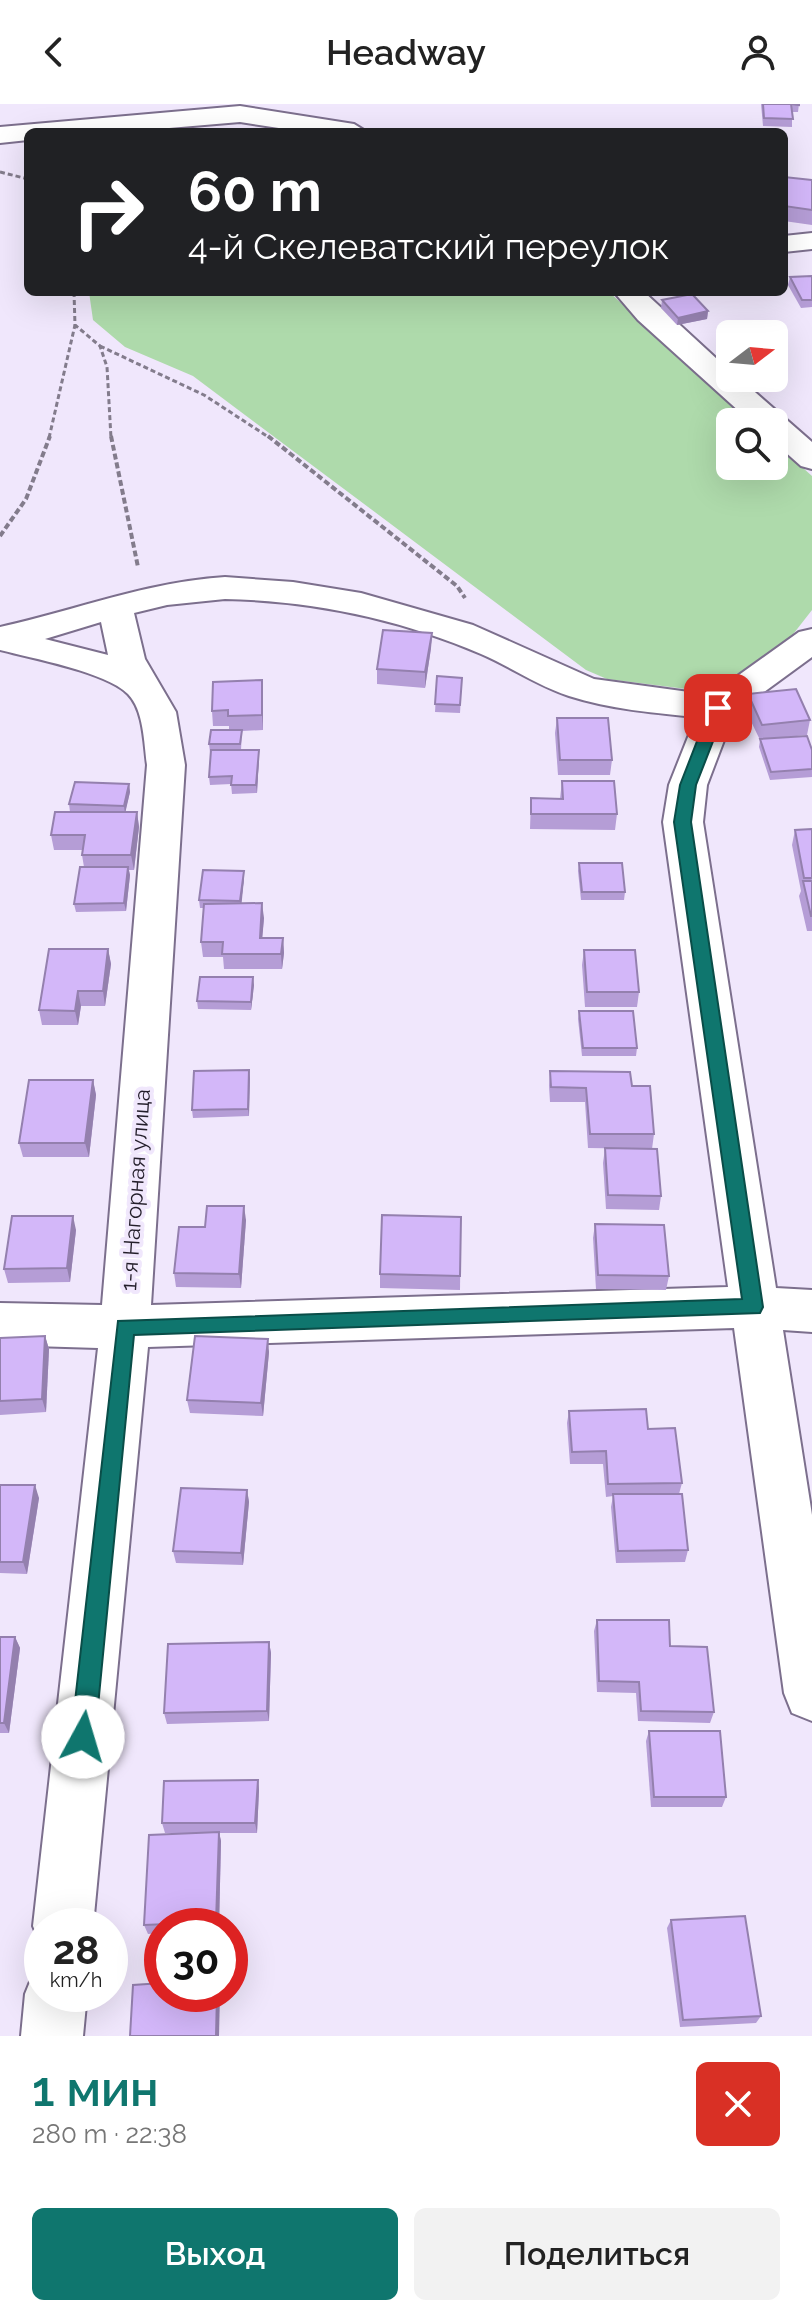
<!DOCTYPE html>
<html lang="ru">
<meta charset="utf-8">
<style>
body{margin:0;font-family:Raleway,sans-serif;background:#f2f2f2;color:#222;height:100vh;display:flex;flex-direction:column;font-size:30px;white-space:nowrap}
*{box-sizing:border-box;margin:0}
p{font-size:26px;color:#767676}
.icon{flex:none;width:44px;height:44px;fill:none;stroke:currentColor;stroke-width:2;stroke-linecap:round;stroke-linejoin:round}
.map{position:relative;height:1932px;overflow:hidden}
.sheet{display:flex;flex-direction:column;background:#fff;flex:1}
.sheet>*{flex:none}
.guide{position:absolute;left:24px;top:24px;width:764px;height:168px;border-radius:12px;box-shadow:0 8px 32px #0002;background:#202124;color:#fff;overflow:hidden}
.needle{width:52px;rotate:74deg}
.fabs{position:absolute;left:716px;top:216px;display:grid;gap:16px}
.fabs a{display:grid;place-items:center;width:72px;height:72px;border-radius:12px;background:#fff;box-shadow:0 8px 32px #0002;font-size:40px}
.speed{position:absolute;left:24px;top:1804px;display:flex;gap:16px;font-size:40px;font-weight:700;text-align:center}
.speed>*{display:grid;place-content:center;width:104px;height:104px;border-radius:50%;background:#fff;box-shadow:0 8px 32px #0002;line-height:1}
.speed small{font-size:20px;font-weight:400}
.speed .limit{border:12px solid #d22;background:#fff;color:#111}
.pin{position:absolute;display:grid;place-items:center;width:68px;height:68px;color:#fff;margin:-34px;border-radius:16px;box-shadow:0 4px 12px #0006}
.me{position:absolute;width:88px;margin:-44px;rotate:6deg;stroke-linejoin:round;filter:drop-shadow(0 0 6px #0008)}
.turn{display:flex;align-items:center;gap:28px;height:168px;padding:0 32px;font-size:36px}
.turn .icon{width:104px;height:104px;stroke-width:2.5}
.turn b{display:block;font-size:56px;line-height:68px}
.round{display:grid;place-items:center;flex:none;width:84px;height:84px;border-radius:12px;background:#f2f2f2}
.summary{display:flex;align-items:center;justify-content:space-between;height:136px;padding:0 32px}
h1{font-size:48px;font-weight:600;line-height:60px;color:#0f766e}
.primary-button{display:flex;gap:16px;margin-top:auto;padding:16px 32px}
.primary-button a{flex:1;height:92px;border-radius:12px;background:#0f766e;color:#fff;font-size:32px;font-weight:600;line-height:92px;text-align:center}
.primary-button a+a{background:#f2f2f2;color:#222}
header{display:flex;justify-content:space-between;align-items:center;height:104px;padding:0 32px;background:#fff;font-size:36px;font-weight:600}
.map>svg:first-child{display:block}
.green{fill:#aedaab}
.lines{fill:none;stroke-linecap:round;stroke-linejoin:round}
.minor-casing{stroke:#7c6f8d;stroke-width:4}
.path-far1{stroke:#837c8c;stroke-width:3;stroke-dasharray:5 3;stroke-linecap:butt}
.path{stroke:#837c8c;stroke-width:4;stroke-dasharray:6 3;stroke-linecap:butt}
.minor{fill:#fff;fill-rule:evenodd}
.wall{fill:#b59dd6}
.shaded-wall{fill:#9480ae}
.building{fill:#d3b7f9;stroke:#9480ae;stroke-width:2}
.route{fill:#0f766e;stroke:#0a4d48;stroke-width:2}
.labels{text-anchor:middle;stroke-width:8;stroke-linejoin:round;paint-order:stroke}
.street-label{font-size:22px;fill:#231e2a;stroke:#f0e7fc}
</style>
<header><svg class="icon" aria-label="back" viewBox="0 0 24 24"><path d="M15 5l-7 7 7 7"/></svg>Headway<svg class="icon" aria-label="person" viewBox="0 0 24 24"><circle cx="12" cy="8" r="4"/><path d="M4 21q1-7 8-7t8 7"/></svg></header>
<div class="map">
<svg width="812" height="1932" viewBox="0 0 812 1932">
<rect width="100%" height="100%" fill="#f0e7fc"/>
<!-- green -->
<path class="green" d="M89,188H609L751,318H730V362H774V338L812,372V506L787,538L710,588L607,575L586,566L193,272L125,243L93,216Z"/>
<g class="lines">
<defs>
<g id="minor">
<path d="M240,2L354,20L367,28H305L240,18L122,28H28V36L0,39V23Z"/>
<path d="M812,129V145L784,148V132Z"/>
<path d="M614,188H644L730,267V274H739L812,338V365L801,362L774,338V318H751L638,216Z"/>
<path d="M225,473L293,478L361,489L473,521L594,575L711,591L799,528L812,525V553L734,610L707,681L703,718L776,1184L812,1186V1228L783,1226L812,1411V1617L792,1609L784,1589L734,1224L148,1243L93,1822H42V1844L33,1822L98,1244L0,1241V1199L102,1201L147,661C144,640 144,606 128,590C106,568 31,554 0,546V523C77,506 146,478 225,473ZM225,495C313,497 400,515 481,550C511,563 538,582 569,592C610,605 653,609 696,613L669,681L663,718L728,1183L151,1201L185,661L176,608L145,555L134,509L167,501ZM101,518L108,551L45,535Z"/>
<path d="M42,1865V1890H87L83,1932H21L25,1890L34,1868Z"/>
</g>
</defs>
<!-- minor casing -->
<use href="#minor" class="minor-casing"/>
<!-- path-far1 -->
<g class="path-far1">
<path d="M0,68L28,75"/>
<path d="M74,188L75,221L100,242L107,263L111,334"/>
<path d="M100,242L204,291L270,334"/>
<path d="M49,334L75,221"/>
</g>
<!-- path -->
<g class="path">
<path d="M111,332L138,463"/>
<path d="M268,332L457,482L465,494"/>
<path d="M0,432L26,395L50,332"/>
</g>
<!-- minor -->
<use href="#minor" class="minor"/>
</g>
<!-- wall -->
<g class="wall">
<path d="M761,0H799L798,8H792V23L763,22Z"/>
<path d="M784,73L812,76V121L784,117Z"/>
<path d="M812,172V203L801,204L788,181L790,173Z"/>
<path d="M662,196L708,207L707,215L677,221L661,204Z"/>
<path d="M432,529L431,544L425,584L377,580V565Z"/>
<path d="M437,572L462,574L460,609L435,608Z"/>
<path d="M748,590L810,616L807,631L786,633L812,646V673L770,676L759,643L760,636L745,605Z"/>
<path d="M263,592V626L242,627L241,646L259,654L257,689L232,690L231,680L210,681L209,673L211,648H210L209,640L229,626V622H213L212,607Z"/>
<path d="M557,614L612,656L610,671H558L555,629Z"/>
<path d="M562,677L617,710L615,726L530,725L531,694L560,695Z"/>
<path d="M129,680L130,688L125,708H137L139,723L134,766H129L130,771L126,807L76,808L74,800L84,763L82,751L83,746H54L51,731L70,708L69,700Z"/>
<path d="M812,725V827H807L799,792L801,787L792,741L795,726Z"/>
<path d="M579,759L625,788L624,796H581L578,767Z"/>
<path d="M244,775L241,799L264,814L262,834H283L284,849L282,865H224L223,853H203L201,838L204,804H200L199,796Z"/>
<path d="M108,845L111,860L105,902H81L78,921H42L39,906Z"/>
<path d="M584,846L639,888L637,903H585L582,861Z"/>
<path d="M254,881L251,906L198,905L197,897Z"/>
<path d="M579,907L637,944L636,952H582L578,915Z"/>
<path d="M249,966V1012L193,1014L192,1006Z"/>
<path d="M550,967L632,982L654,1030L652,1045L588,1044L585,998H550L549,982Z"/>
<path d="M93,976L96,991L89,1053H23L19,1039Z"/>
<path d="M605,1044L661,1092L659,1106L606,1105L603,1059Z"/>
<path d="M461,1113L460,1186L380,1184V1170Z"/>
<path d="M246,1116L241,1184L176,1183L174,1169L205,1123Z"/>
<path d="M595,1120L669,1172L666,1186L596,1185L593,1134Z"/>
<path d="M76,1126L70,1178L8,1179L4,1165Z"/>
<path d="M45,1232L49,1245L46,1308L0,1311V1234Z"/>
<path d="M269,1248L263,1312L190,1309L187,1296Z"/>
<path d="M569,1307L648,1325L682,1379L679,1390L688,1446L685,1458L616,1459L611,1403L613,1392L606,1393L603,1360H570L567,1319Z"/>
<path d="M0,1381L39,1394L27,1470L0,1469Z"/>
<path d="M247,1386L249,1398L243,1461L176,1459L173,1447Z"/>
<path d="M597,1516L670,1542L714,1608L710,1619L638,1617L636,1589L597,1588L594,1527Z"/>
<path d="M0,1533H15L20,1544L9,1629H0Z"/>
<path d="M269,1538L271,1549L269,1617L167,1620L164,1609Z"/>
<path d="M649,1627L726,1693L722,1703H651L646,1637Z"/>
<path d="M258,1676L259,1686L257,1729H219L221,1737L219,1822H162V1829L148,1830L144,1821L192,1729H165L162,1719Z"/>
<path d="M671,1816L761,1912L756,1919L680,1923L667,1824Z"/>
</g>
<!-- shaded-wall -->
<g class="shaded-wall">
<path d="M708,207L707,215L677,221L678,214Z"/>
<path d="M432,529L431,544L425,584V568Z"/>
<path d="M262,576L263,592V626L262,611Z"/>
<path d="M259,646V654L257,689L256,681Z"/>
<path d="M129,680L130,688L125,710L124,702Z"/>
<path d="M137,708L139,723L134,766L131,751Z"/>
<path d="M128,763L130,771L126,807L124,799Z"/>
<path d="M244,767V775L241,805L240,797Z"/>
<path d="M262,799L264,814L261,849L260,834Z"/>
<path d="M283,834L284,849L282,865L281,850Z"/>
<path d="M108,845L111,860L105,902L103,887Z"/>
<path d="M253,873L254,881L251,906V898Z"/>
<path d="M78,887L81,902L78,921L75,907Z"/>
<path d="M249,966L250,974L249,1012L248,1005Z"/>
<path d="M93,976L96,991L89,1053L85,1039Z"/>
<path d="M244,1102L246,1116L241,1184L239,1170Z"/>
<path d="M73,1112L76,1126L70,1178L67,1164Z"/>
<path d="M45,1232L49,1245L46,1308L42,1295Z"/>
<path d="M268,1235L269,1248L263,1312L261,1299Z"/>
<path d="M35,1381L39,1394L27,1470L23,1458Z"/>
<path d="M247,1386L249,1398L243,1461L241,1449Z"/>
<path d="M15,1533L20,1544L9,1629L4,1619Z"/>
<path d="M269,1538L271,1549L269,1617L267,1607Z"/>
<path d="M258,1676L259,1686L257,1729L255,1719Z"/>
<path d="M219,1728L221,1737L219,1822H217L216,1818Z"/>
<path d="M217,1890H220L219,1932H216Z"/>
</g>
<!-- building -->
<g class="building">
<path d="M763,0H799V1L791,0L793,15L764,14Z"/>
<path d="M784,73L812,76V106L784,102Z"/>
<path d="M812,172V196H802L790,173Z"/>
<path d="M692,190L708,207L678,214L662,196Z"/>
<path d="M383,526L432,529L425,568L377,565Z"/>
<path d="M437,572L462,574L460,601L435,600Z"/>
<path d="M262,576V611L228,612V606L212,607L213,578Z"/>
<path d="M796,585L810,616L762,621L748,590Z"/>
<path d="M557,614H608L612,656H560Z"/>
<path d="M211,626H242L240,640H209Z"/>
<path d="M807,632L812,646V665L771,668L760,635Z"/>
<path d="M211,646H259L256,681H231L232,672L209,673Z"/>
<path d="M562,677H614L617,710H531V694L563,695Z"/>
<path d="M75,678L129,680L124,702L69,700Z"/>
<path d="M55,708H137L131,751H82L85,731H51Z"/>
<path d="M812,725V774H804L795,726Z"/>
<path d="M579,759H622L625,788H582Z"/>
<path d="M80,763H128L124,799L74,800Z"/>
<path d="M203,766L244,767L240,797L199,796Z"/>
<path d="M803,777H812V812H811Z"/>
<path d="M262,799L260,834H283L281,850H222L223,838H201L204,800Z"/>
<path d="M49,845H108L103,887H78L75,907L39,906Z"/>
<path d="M584,846H635L639,888H587Z"/>
<path d="M200,873H253L251,898L197,897Z"/>
<path d="M579,907H633L637,944H583Z"/>
<path d="M249,966L248,1005L192,1006L194,967Z"/>
<path d="M550,967L630,968L632,982H650L654,1030H590L586,984L551,983Z"/>
<path d="M29,976H93L85,1039H19Z"/>
<path d="M605,1044L657,1045L661,1092L608,1091Z"/>
<path d="M207,1102H244L239,1170L174,1169L179,1123H205Z"/>
<path d="M382,1111L461,1113L460,1172L380,1170Z"/>
<path d="M12,1112H73L67,1164L4,1165Z"/>
<path d="M595,1120L664,1121L669,1172L598,1171Z"/>
<path d="M45,1232L42,1295L0,1297V1234Z"/>
<path d="M195,1232L268,1235L261,1299L187,1296Z"/>
<path d="M646,1305L648,1325L675,1324L682,1379L608,1380L606,1347L572,1348L569,1307Z"/>
<path d="M0,1381H35L23,1458H0Z"/>
<path d="M181,1384L247,1386L241,1449L173,1447Z"/>
<path d="M613,1390H682L688,1446L618,1447Z"/>
<path d="M597,1516H669L670,1542L707,1543L714,1608L641,1607L639,1578L599,1577Z"/>
<path d="M0,1533H15L4,1619H0Z"/>
<path d="M269,1538L267,1607L164,1609L168,1540Z"/>
<path d="M649,1627H720L726,1693H654Z"/>
<path d="M258,1676L255,1719H162L164,1677Z"/>
<path d="M219,1728L216,1818L144,1821L149,1731Z"/>
<path d="M745,1812L761,1912L683,1916L671,1816Z"/>
<path d="M162,1879V1890H217L216,1932H130L133,1881Z"/>
</g>
<!-- route -->
<path class="route" d="M718,599L726,604L696,681L691,718L763,1203L760,1209L134,1231L95,1633L91,1641L83,1645L75,1641L71,1633L118,1217L742,1195L674,718L680,681L710,604Z"/>
<g class="labels">
<!-- street labels -->
<g class="street-label">
<text transform="translate(135 1086) rotate(-86)" y="8">1-я Нагорная улица</text>
</g>
</g>
</svg>
<div class="fabs">
<a><svg class="needle" viewBox="-14 -14 28 28"><path d="M0-13l5 13h-10z" fill="#e53935"/><path d="M0 13l5-13h-10z" fill="#767676"/></svg></a>
<a><svg class="icon" aria-label="search" viewBox="0 0 24 24"><circle cx="10" cy="10" r="6"/><path d="M15 15l6 6"/></svg></a>
</div>
<div class="speed"><div>28<small>km/h</small></div><div class="limit">30</div></div>
<div class="pin" style="left:718px;top:604px;background:#d93025"><svg class="icon" aria-label="arrive" viewBox="0 0 24 24"><path d="M6 21V4h12l-3 4 3 4H6"/></svg></div>
<svg class="me" style="left:83px;top:1633px" viewBox="-20 -20 40 40"><circle r="19" fill="#fff"/><path d="M0-13L10 11 0 6-10 11z" fill="#0f766e"/></svg>
<div class="guide">
<div class="turn"><svg class="icon" aria-label="right" viewBox="0 0 24 24"><path d="M7 20v-9h11M14 6l5 5-5 5"/></svg><div><b>60 m</b>4-й Скелеватский переулок</div></div>
</div>
</div>
<section class="sheet">
<div class="summary"><div><h1>1 мин</h1><p>280 m · 22:38</p></div><a class="round" style="background:#d93025;color:#fff"><svg class="icon" aria-label="close" viewBox="0 0 24 24"><path d="M6 6l12 12M18 6L6 18"/></svg></a></div>
<div class="primary-button"><a>Выход</a><a>Поделиться</a></div>
</section>
